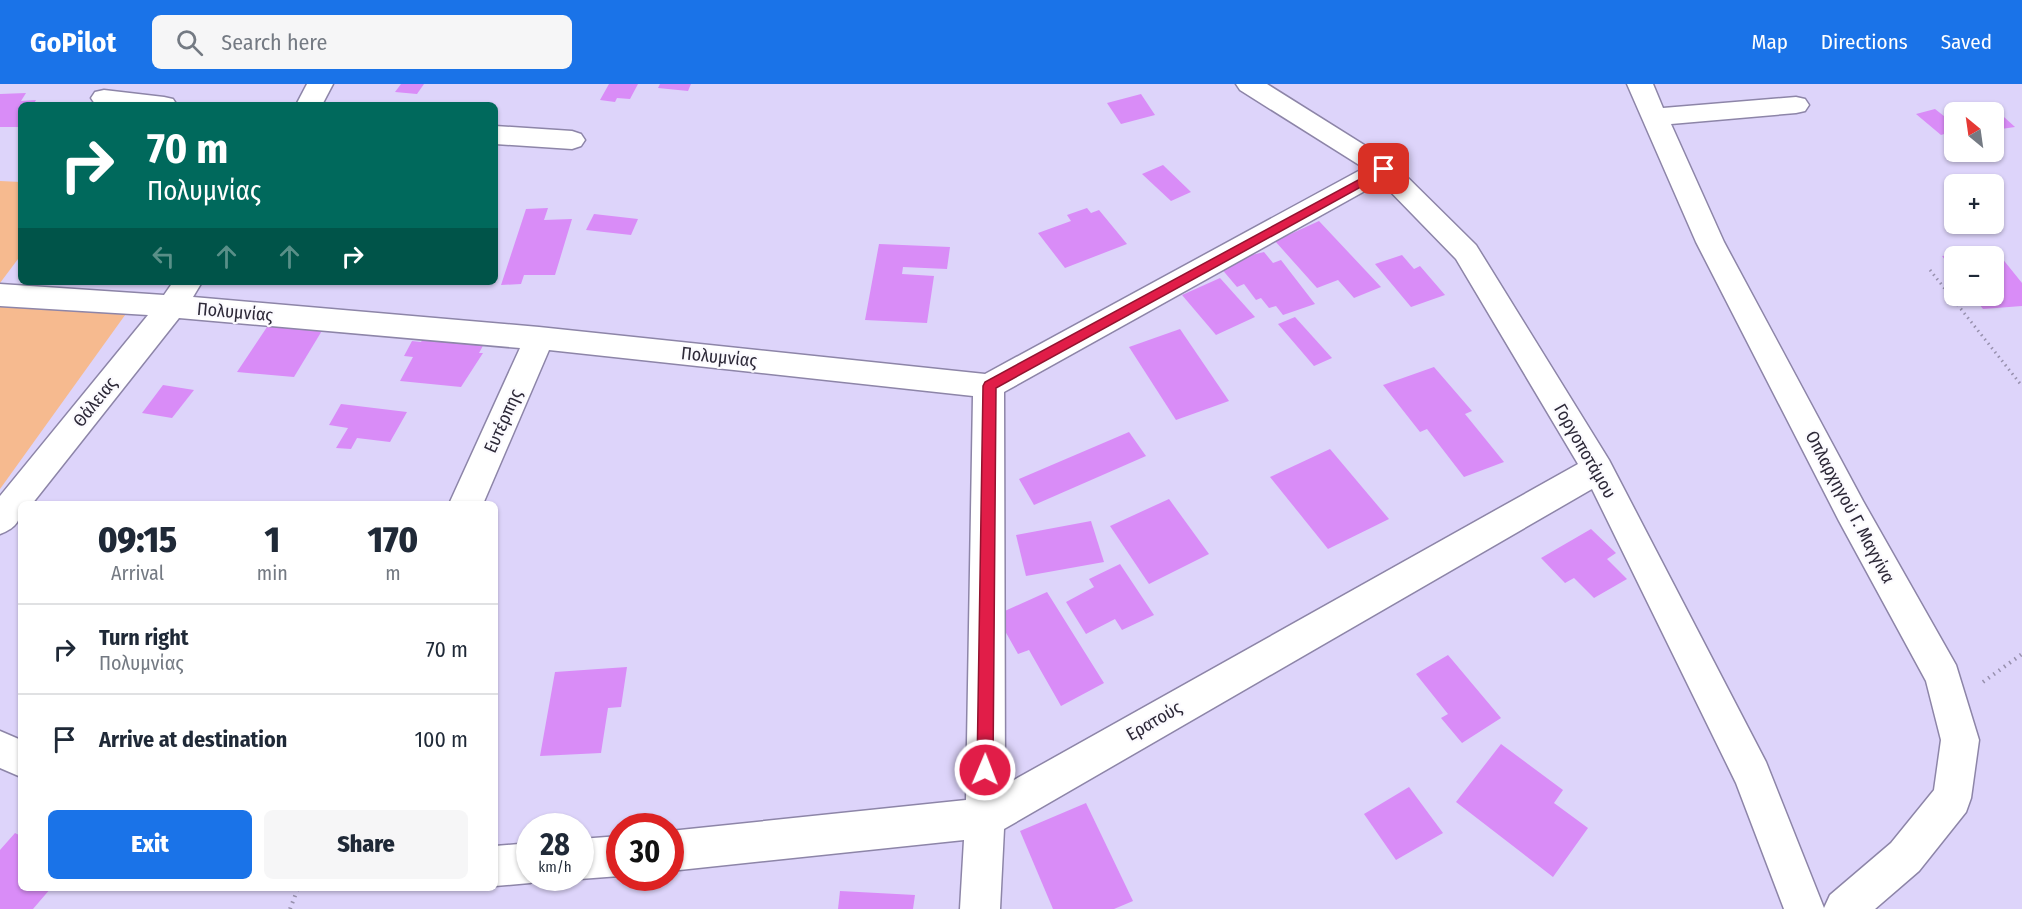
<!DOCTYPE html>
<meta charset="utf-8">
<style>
body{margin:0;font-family:"Fira Sans Condensed",sans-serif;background:#f6f6f7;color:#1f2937;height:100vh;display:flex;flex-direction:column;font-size:22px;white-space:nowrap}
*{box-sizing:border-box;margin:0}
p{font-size:20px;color:#747a83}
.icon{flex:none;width:33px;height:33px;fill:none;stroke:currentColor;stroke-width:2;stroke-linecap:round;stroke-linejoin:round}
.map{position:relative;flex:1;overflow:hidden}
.details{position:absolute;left:18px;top:417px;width:480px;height:390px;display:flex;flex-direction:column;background:#fff;border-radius:9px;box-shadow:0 2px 4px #0004}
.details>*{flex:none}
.hud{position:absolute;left:18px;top:18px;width:480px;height:183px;border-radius:9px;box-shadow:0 2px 4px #0004;background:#00695c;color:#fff;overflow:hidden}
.needle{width:39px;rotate:331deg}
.fabs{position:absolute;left:1944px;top:18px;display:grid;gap:12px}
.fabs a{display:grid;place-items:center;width:60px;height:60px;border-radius:9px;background:#fff;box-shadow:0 2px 4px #0004;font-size:30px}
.speed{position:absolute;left:516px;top:729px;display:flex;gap:12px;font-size:30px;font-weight:700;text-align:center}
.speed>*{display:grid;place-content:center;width:78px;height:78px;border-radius:50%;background:#fff;box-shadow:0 2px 4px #0004;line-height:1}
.speed small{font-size:15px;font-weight:400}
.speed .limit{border:9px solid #d22;background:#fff;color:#111}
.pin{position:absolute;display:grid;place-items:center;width:51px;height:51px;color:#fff;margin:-26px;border-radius:12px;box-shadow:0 3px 9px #0006}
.me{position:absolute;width:66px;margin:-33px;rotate:1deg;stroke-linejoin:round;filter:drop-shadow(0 0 4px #0008)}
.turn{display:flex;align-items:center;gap:21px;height:126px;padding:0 30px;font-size:27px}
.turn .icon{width:78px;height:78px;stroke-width:2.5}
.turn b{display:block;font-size:42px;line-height:51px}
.lanes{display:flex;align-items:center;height:57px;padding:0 30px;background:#0003;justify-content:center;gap:30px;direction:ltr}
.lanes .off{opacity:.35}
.eta{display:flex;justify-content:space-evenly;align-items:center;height:102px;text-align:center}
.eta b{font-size:36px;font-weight:800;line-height:42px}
.button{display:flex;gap:12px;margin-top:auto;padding:12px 30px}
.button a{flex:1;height:69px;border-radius:9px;background:#1a73e8;color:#fff;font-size:24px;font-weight:800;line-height:69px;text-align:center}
.button a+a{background:#f6f6f7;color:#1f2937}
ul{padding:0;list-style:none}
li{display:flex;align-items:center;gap:18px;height:90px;padding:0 30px;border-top:2px solid #e0e1e3}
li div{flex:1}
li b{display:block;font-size:22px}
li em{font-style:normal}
header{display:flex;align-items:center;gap:36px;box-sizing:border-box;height:84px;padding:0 30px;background:#1a73e8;color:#fff}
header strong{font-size:28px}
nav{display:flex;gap:33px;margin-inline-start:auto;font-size:21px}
.search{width:420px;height:54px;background:#f6f6f7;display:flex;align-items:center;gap:15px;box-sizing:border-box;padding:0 21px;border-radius:9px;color:#747a83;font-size:22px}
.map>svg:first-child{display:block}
.green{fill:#f6ba8f}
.building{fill:#d98cf7}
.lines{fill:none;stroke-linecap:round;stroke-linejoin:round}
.minor-casing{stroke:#8d85a8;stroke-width:3}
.path-far1{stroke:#9790ad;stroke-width:3;stroke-dasharray:1.5 4;stroke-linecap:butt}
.path{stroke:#9790ad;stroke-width:4;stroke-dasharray:1.5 5;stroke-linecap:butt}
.minor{fill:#fff;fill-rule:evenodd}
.route{fill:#e11d48;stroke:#92132f;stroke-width:1.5}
.labels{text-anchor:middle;stroke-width:4.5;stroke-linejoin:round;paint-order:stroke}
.street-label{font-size:18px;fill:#2d2938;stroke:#fbfafe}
</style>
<header>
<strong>GoPilot</strong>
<div class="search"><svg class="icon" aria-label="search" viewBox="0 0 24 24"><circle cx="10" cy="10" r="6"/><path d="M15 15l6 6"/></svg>Search here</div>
<nav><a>Map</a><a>Directions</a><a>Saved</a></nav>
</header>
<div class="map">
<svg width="2022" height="825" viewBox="0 0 2022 825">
<rect width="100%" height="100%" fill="#ddd4fa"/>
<!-- green -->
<g class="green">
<path d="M0,97L21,98V171L0,199Z"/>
<path d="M0,215L133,220L0,405Z"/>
</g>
<!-- building -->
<g class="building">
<path d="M401,0H424L417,10L395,8Z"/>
<path d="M609,0H638L630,15L617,14L615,18L600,16Z"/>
<path d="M660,0H691L688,7L658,4Z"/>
<path d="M26,9L21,17L36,16L33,21H21V39L18,43H0V10Z"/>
<path d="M1141,10L1155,31L1121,40L1107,19Z"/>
<path d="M1935,25L1949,36L1954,35V47L1941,51L1916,30Z"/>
<path d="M2004,33L2015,43L1994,46V34Z"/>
<path d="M1163,81L1191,108L1171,117L1142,90Z"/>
<path d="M548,124L544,136L572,135L555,191H524L521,200L501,201L526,125Z"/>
<path d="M1087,124L1091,129L1099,126L1127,160L1065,184L1038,149L1071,137L1067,131Z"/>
<path d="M594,130L638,135L631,151L586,146Z"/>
<path d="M1319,137L1381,203L1354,214L1338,196L1317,204L1275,157Z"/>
<path d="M879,160L950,163L947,185L903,183L902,190L934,192L927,239L865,236Z"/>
<path d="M1264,168L1273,179L1281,176L1315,220L1283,231L1276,222L1269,224L1261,214L1256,216L1244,200L1237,203L1220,183L1235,175Z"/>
<path d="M1997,168L2022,199V222L1983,225L1973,212H1994V172H1955Z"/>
<path d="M1402,171L1414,185L1420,182L1445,211L1411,223L1375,180Z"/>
<path d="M1954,171V188L1942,172Z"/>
<path d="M1220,194L1255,233L1216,251L1182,211Z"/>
<path d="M1295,233L1332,274L1314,282L1278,240Z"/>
<path d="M269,240L323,245L294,293L237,288Z"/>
<path d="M1180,245L1229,317L1176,336L1129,263Z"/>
<path d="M425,252L485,258L479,269H483L461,303L400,297L413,273L404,272L412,257L421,258Z"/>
<path d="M1434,283L1472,327L1465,330L1504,378L1464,393L1427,345L1420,348L1383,301Z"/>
<path d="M163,301L194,306L172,334L142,329Z"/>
<path d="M341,320L407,328L390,358L357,354L351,365L336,364L348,344L329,341Z"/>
<path d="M1129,348L1146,372L1034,421L1019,395Z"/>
<path d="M1330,365L1389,435L1328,465L1270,393Z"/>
<path d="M1169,415L1209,470L1149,500L1110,442Z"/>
<path d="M1091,437L1104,478L1026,492L1016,451Z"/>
<path d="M1591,445L1616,469L1607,475L1627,495L1594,514L1574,494L1565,499L1541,474Z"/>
<path d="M1120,480L1154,531L1122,546L1115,535L1086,550L1066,518L1094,503L1089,495Z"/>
<path d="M1047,508L1104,599L1061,622L1029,566L1018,570L996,531Z"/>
<path d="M1448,571L1501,634L1462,659L1441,634L1448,630L1416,590Z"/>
<path d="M627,583L621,623L608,624L601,669L540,672L555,588Z"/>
<path d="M1501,660L1563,706L1554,719L1588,744L1553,793L1456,718Z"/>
<path d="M1409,703L1443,749L1396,776L1364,730Z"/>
<path d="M1086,719L1133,817L1114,825H1053L1020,747Z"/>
<path d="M15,749L21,752V804H51L33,825H0V766Z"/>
<path d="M840,807L915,811L913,825H838Z"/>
</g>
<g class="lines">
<defs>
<g id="minor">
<path d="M307,0H333L322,21H296Z"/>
<path d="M1236,0H1267L1393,79L1476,161L1609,376L1766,678L1824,824L1830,811L1891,759L1934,706L1941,656L1926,597L1839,437L1696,158L1627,0H1653L1663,24L1796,13L1805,15L1809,21L1805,27L1796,29L1671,40L1724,158L1863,417L1956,581L1979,656L1971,714L1966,728L1919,787L1875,825H1784L1736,699L1592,405L1004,745L1000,825H960L964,756L670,787V747L966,716L973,312L549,266L483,420H449L520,264L179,234L32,420H21C21,437 16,444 0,450V412L148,231L0,222V200L164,211L173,198H202L193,213L539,243L985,290L1364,84L1240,6ZM1381,98L1456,175L1578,380L1005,701L1004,308Z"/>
<path d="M104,6L164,13L173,15L177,21L95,20L91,14L95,8Z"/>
<path d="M495,42L572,47L581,50L585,56L581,62L572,65L495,60Z"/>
<path d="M0,647L21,656V693L0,684Z"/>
<path d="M620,752V792L580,795L576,794H580V755Z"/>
<path d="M530,759V794H543L530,799L495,802V762Z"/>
</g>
</defs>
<!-- minor casing -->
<use href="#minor" class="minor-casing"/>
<!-- path-far1 -->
<path class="path-far1" d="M1930,186L2022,302"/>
<!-- path -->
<g class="path">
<path d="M1983,598L2022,570"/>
<path d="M290,825L298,804"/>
</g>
<!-- minor -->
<use href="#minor" class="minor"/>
</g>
<!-- route -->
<path class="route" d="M1384,82L1390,85L1388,88L996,304L993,686L991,691L985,693L980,691L977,686L983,302L985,298Z"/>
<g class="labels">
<!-- street labels -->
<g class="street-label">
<text transform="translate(235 228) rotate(5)" y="6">Πολυμνίας</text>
<text transform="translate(719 273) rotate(6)" y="6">Πολυμνίας</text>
<text transform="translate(95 318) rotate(-51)" y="6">Θάλειας</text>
<text transform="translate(503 337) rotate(-66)" y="6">Ευτέρπης</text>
<text transform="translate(1585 367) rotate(60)" y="6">Γοργοποτάμου</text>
<text transform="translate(1850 423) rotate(62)" y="6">Οπλαρχηγού Γ. Μαγγίνα</text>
<text transform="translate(1154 637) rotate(-30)" y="6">Ερατούς</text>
</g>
</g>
</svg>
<div class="fabs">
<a><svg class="needle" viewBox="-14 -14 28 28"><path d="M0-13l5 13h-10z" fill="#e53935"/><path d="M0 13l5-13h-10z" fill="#747a83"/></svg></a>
<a>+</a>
<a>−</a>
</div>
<div class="speed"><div>28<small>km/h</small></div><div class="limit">30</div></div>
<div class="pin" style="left:1384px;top:85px;background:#d93025"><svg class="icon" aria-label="arrive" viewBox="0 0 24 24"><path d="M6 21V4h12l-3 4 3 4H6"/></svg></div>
<svg class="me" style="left:985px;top:686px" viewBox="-20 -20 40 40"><circle r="17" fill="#e11d48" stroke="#fff" stroke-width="3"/><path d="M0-11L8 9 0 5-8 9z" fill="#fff"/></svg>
<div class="hud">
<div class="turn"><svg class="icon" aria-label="right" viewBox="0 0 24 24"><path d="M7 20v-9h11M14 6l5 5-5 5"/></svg><div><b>70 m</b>Πολυμνίας</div></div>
<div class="lanes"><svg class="icon off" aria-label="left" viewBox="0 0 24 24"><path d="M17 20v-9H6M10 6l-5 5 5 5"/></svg><svg class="icon off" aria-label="ahead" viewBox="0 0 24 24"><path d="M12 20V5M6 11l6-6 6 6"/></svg><svg class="icon off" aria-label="ahead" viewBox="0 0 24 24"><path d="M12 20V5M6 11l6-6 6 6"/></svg><svg class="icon" aria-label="right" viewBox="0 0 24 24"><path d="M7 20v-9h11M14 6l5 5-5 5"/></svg></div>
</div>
<section class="details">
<div class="eta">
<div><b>09:15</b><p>Arrival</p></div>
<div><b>1</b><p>min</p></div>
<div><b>170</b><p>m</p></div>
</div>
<ul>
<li><svg class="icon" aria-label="right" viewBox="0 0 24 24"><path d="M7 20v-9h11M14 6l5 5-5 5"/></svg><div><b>Turn right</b><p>Πολυμνίας</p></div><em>70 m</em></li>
<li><svg class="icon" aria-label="arrive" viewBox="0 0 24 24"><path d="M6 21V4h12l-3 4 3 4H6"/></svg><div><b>Arrive at destination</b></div><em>100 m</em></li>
</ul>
<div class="button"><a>Exit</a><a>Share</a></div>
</section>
</div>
